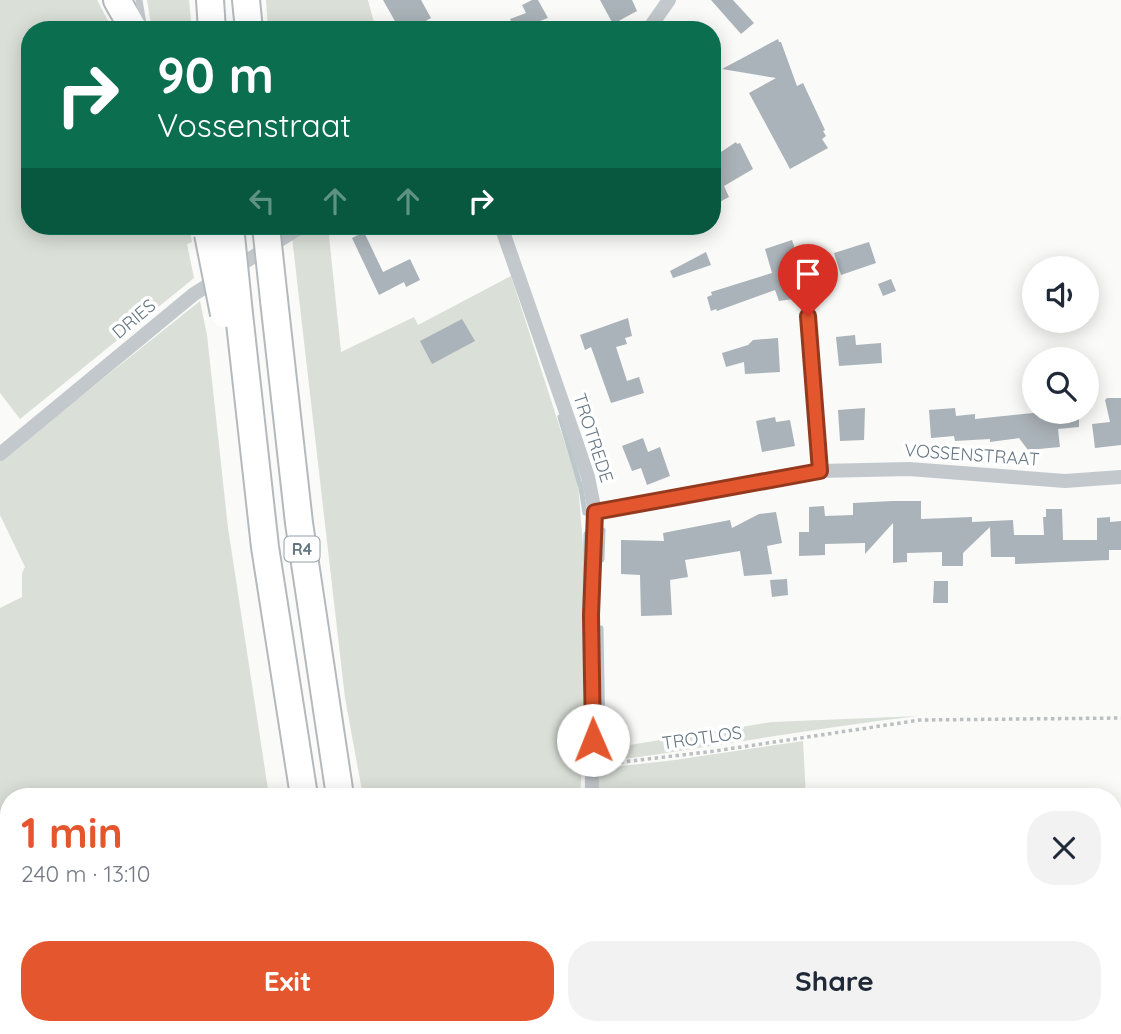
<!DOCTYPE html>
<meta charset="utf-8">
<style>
body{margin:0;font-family:Quicksand,sans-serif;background:#f2f2f3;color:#1f2937;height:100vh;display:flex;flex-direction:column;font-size:26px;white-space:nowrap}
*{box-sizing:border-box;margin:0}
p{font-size:23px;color:#747a83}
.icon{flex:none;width:38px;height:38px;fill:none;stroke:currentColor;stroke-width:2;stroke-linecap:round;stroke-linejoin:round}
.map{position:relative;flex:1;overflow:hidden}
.details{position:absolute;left:0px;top:788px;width:1122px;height:247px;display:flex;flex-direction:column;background:#fff;border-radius:28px 28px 0 0;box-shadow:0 4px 18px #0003}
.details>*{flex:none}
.top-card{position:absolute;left:21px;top:21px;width:700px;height:214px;border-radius:28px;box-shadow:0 4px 18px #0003;background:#0b6e4f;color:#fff;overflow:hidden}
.buttons{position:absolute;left:1022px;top:256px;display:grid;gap:14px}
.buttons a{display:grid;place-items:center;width:77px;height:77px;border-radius:50%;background:#fff;box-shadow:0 4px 18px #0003;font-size:35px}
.pin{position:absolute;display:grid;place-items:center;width:60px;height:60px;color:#fff;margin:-72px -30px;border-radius:50% 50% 50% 0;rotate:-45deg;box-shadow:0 0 7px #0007}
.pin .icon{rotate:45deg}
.me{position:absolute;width:77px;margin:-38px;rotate:359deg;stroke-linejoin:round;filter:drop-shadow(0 0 5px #0008)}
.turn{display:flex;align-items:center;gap:24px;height:147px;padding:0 21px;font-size:32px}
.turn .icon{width:91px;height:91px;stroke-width:2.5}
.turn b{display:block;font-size:49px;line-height:60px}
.lanes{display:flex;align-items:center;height:66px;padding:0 21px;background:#0003;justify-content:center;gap:35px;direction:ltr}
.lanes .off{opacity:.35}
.round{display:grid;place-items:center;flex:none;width:74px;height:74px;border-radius:28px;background:#f2f2f3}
.head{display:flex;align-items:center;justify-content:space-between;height:119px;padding:0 21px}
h1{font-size:42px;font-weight:700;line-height:52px;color:#e4572e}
.button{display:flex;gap:14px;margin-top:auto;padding:14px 21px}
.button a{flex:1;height:80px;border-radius:28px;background:#e4572e;color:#fff;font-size:28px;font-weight:700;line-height:80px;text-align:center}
.button a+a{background:#f2f2f3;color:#1f2937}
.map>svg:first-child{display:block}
.green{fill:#dadfd7}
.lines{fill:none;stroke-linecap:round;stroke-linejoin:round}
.stream{stroke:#bbc7cb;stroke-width:5}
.building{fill:#aab3b9}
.motorway-casing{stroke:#b4b9bd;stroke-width:30}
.path{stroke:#bbbfc2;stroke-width:3.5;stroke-dasharray:3.5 3.5;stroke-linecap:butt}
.service{stroke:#c3c8cc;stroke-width:7}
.minor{stroke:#c3c8cc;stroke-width:14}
.motorway{stroke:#fff;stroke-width:26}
.motorway-bridge-casing{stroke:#b4b9bd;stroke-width:30;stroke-linecap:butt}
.motorway-bridge{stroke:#fff;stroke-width:26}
.route-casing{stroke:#94391e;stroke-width:18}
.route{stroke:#e4572e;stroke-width:12}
.labels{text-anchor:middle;stroke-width:7;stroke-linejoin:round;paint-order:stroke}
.shield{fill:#fff;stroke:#939fa8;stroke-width:2}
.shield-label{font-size:16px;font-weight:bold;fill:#657683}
.street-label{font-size:18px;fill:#657683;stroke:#fff}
</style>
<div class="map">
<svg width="1121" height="1034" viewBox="0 0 1121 1034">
<rect width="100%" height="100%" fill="#fafaf8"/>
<!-- green -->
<g class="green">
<path d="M0,0H97L113,30H30V226H189L192,242L187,244L194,278L20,419L0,393Z"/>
<path d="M147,0H189L192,30H152Z"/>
<path d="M266,0H368L376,30H268Z"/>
<path d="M328,226L341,352L414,317L418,325L511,276L578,484L583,545V750L580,796H363L345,698L292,237Z"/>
<path d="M200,301L207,335L228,528L269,796H9V1026H313L314,1034H0V608L22,597V573L25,567L0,515V461Z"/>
<path d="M919,716C823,727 728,744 632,758L613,759L606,755L604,745L611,748L772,722Z"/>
<path d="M803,741L806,796H597L599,770L604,768L675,760Z"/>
<path d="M406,1026H443L445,1034H408Z"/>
<path d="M649,1026H819L820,1034H654Z"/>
</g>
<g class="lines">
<!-- stream -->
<g class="stream">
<path d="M560,417L581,488L585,513"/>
<path d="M602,560L603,530"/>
<path d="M585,608L586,534"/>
<path d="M601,628L603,737"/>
</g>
</g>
<!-- building -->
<g class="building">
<path d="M383,0H421L431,18L410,30H400Z"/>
<path d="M532,0H538L548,18L515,30L510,19L526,13L522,5Z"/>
<path d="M600,0H632L637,11L613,24Z"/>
<path d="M711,0H733L754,23L741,34Z"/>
<path d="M778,39L779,42H781L797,86L803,83L825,130L823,131L826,136L822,139L828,148L790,169L749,93L776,78L722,69Z"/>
<path d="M736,142L737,144L740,143L753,169L724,186L729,197L712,206V158Z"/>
<path d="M364,232L383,272L410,259L420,280L406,287L404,282L379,295L352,238Z"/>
<path d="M792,240L800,264L792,266L799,288L797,289L800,298L779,301L775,290L717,311L716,309L711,311L707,297L712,295L711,292L772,273L765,249Z"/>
<path d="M869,242L876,263L841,275L834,253Z"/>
<path d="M706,252L711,265L673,278L670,271Z"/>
<path d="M891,279L896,291L883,296L878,284Z"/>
<path d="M628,318L632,336L625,338L627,344L616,347L627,381L639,377L644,393L611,403L591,347L585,350L580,335Z"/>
<path d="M462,319L475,341L432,364L420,341Z"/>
<path d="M855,335L856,345L881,343L882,363L839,366L836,337Z"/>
<path d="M778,338L780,372L745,374L744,362L726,367L722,353L748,345L753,340Z"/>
<path d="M1107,398H1121V445L1095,448L1092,424L1110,422L1105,400Z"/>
<path d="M865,408L864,440L840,441L838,410Z"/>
<path d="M955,408L956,416L975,414V419L1052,411H1079V427L1058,429L1060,447L1028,450L1019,438L990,442V439L955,441L954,436L931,438L929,410Z"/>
<path d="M775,417L776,422L790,420L795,446L762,452L756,421Z"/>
<path d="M643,438L648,452L660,447L670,476L647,485L641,468L632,471L622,446Z"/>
<path d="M892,501H921V519L972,517V522L1013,520L1014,535H1044L1043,517H1046V509H1062L1063,540H1097V518L1110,517V522L1121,521V550H1109V560L1015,564V557H991L990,527L963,553V566H942V552L907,553V562L893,563V523L865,554V543L825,544V555L799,556V532H809V507L824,506L825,516L853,515V503Z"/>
<path d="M776,512L782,543L767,546L772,574L744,576L740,551L685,560L688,577L670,580L672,615L641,616L640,575L621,574V540L664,541L663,533L730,520L732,528L759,514Z"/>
<path d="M787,579L788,595L772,597L770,580Z"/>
<path d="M934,581H948V603H933Z"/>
</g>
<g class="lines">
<defs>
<g id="motorway">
<path d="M117,0L134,30"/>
<path d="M210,0L212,30"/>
<path d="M246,0L249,30"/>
<path d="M274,300L299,523L340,796"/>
<path d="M239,314L265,547L304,796"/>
<path d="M346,1026L347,1034"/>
<path d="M384,1026L385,1034"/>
</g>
</defs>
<!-- motorway casing -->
<use href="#motorway" class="motorway-casing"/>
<!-- path -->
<g class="path">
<path d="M606,764L715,751L920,720L1121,718"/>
<path d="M641,1026L646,1034"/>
<path d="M968,1026L974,1029L975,1034"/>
<path d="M911,1034L952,1026"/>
</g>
<!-- service -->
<path class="service" d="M139,0L143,24"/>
<!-- minor -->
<g class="minor">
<path d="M648,30L669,0"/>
<path d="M501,226L577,444L588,477L595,512L591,615L592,796"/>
<path d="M809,316L820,471"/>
<path d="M0,454L194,294L302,226"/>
<path d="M595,512L820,471L909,469L1065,481L1121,477"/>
<path d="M456,1026L457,1034"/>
</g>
<!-- motorway -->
<use href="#motorway" class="motorway"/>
<defs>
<g id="motorway-bridge">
<path d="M230,226L239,314"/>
<path d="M266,226L274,300"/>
<path d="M208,234L224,314"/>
</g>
</defs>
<!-- motorway-bridge casing -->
<use href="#motorway-bridge" class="motorway-bridge-casing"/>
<!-- motorway-bridge -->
<use href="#motorway-bridge" class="motorway-bridge"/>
</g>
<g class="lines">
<defs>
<path id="route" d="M593,740L591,615L595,512L820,471L808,316"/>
</defs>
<!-- route casing -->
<use href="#route" class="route-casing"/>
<!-- route -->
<use href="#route" class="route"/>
</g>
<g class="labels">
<!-- shield labels -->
<rect class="shield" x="284.5" y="536.5" width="35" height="25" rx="5"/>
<g class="shield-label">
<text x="302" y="555">R4</text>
</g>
<!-- street labels -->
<g class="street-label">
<text transform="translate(134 319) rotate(-40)" y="6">DRIES</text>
<text transform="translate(593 438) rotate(72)" y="6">TROTREDE</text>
<text transform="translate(972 455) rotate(4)" y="6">VOSSENSTRAAT</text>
<text transform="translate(702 738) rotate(-8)" y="6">TROTLOS</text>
</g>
</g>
</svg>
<div class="buttons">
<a><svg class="icon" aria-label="sound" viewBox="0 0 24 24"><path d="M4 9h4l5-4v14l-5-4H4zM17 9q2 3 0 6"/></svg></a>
<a><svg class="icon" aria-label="search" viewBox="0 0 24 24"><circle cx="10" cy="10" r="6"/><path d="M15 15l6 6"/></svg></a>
</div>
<div class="pin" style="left:808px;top:316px;background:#d93025"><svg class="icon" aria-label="arrive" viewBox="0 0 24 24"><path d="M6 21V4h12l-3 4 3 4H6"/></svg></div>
<svg class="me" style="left:593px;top:740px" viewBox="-20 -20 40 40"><circle r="19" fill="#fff"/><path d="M0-13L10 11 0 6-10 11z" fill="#e4572e"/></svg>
<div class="top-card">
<div class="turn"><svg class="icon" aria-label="right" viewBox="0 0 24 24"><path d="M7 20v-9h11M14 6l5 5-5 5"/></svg><div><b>90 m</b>Vossenstraat</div></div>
<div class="lanes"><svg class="icon off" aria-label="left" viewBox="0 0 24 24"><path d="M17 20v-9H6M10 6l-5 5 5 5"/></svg><svg class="icon off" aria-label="ahead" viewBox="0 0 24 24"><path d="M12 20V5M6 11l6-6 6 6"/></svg><svg class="icon off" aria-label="ahead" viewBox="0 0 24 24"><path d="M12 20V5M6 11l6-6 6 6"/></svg><svg class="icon" aria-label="right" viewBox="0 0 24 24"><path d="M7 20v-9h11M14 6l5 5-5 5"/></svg></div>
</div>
<section class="details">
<div class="head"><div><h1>1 min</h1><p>240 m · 13:10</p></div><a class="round"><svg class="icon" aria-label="close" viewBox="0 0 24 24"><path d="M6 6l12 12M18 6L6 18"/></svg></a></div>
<div class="button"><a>Exit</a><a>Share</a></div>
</section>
</div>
